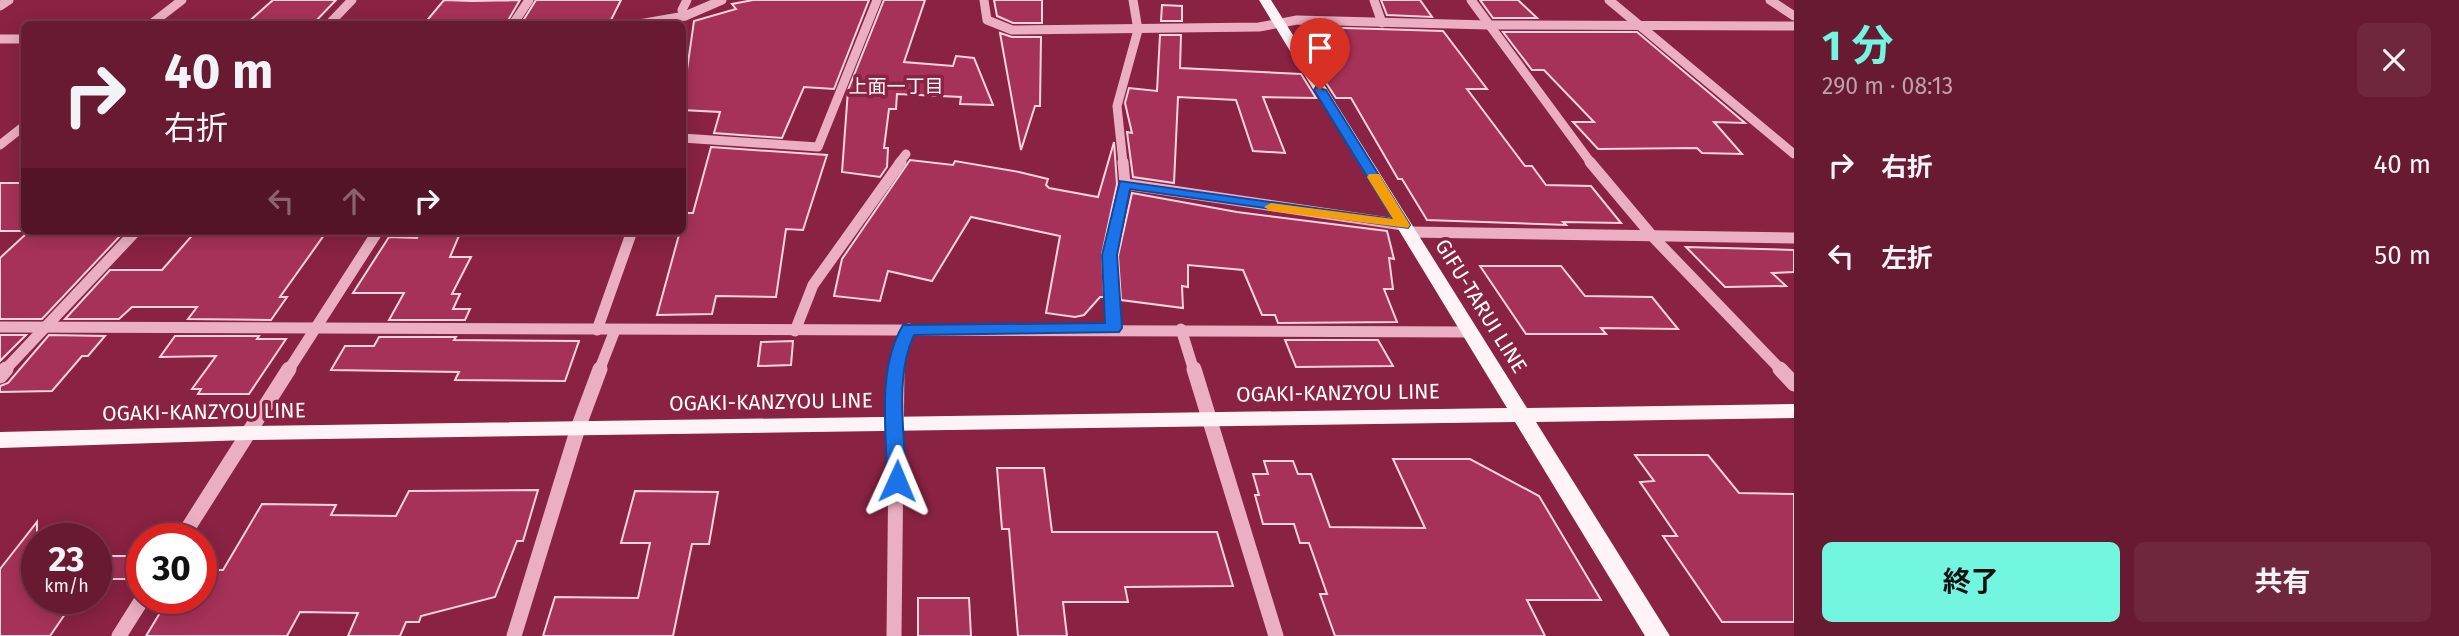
<!DOCTYPE html>
<html lang="ja">
<meta charset="utf-8">
<style>
body{margin:0;font-family:"Fira Sans","Noto Sans JP",sans-serif;background:#70273e;color:#f1f3f6;height:100vh;display:flex;flex-direction:column;font-size:26px;white-space:nowrap}
*{box-sizing:border-box;margin:0}
p{font-size:23px;color:#bda1ac}
.icon{flex:none;width:38px;height:38px;fill:none;stroke:currentColor;stroke-width:2;stroke-linecap:round;stroke-linejoin:round}
.map{position:relative;flex:1;overflow:hidden}
.details{display:flex;flex-direction:column;background:#681a32;width:665px}
.details>*{flex:none}
.guide{position:absolute;left:21px;top:21px;width:665px;height:214px;border-radius:10px;box-shadow:0 4px 18px #0003,0 0 0 2px #7b384d;background:#681a32;color:#f1f3f6;overflow:hidden}
.speed{position:absolute;left:21px;top:523px;display:flex;gap:14px;font-size:35px;font-weight:700;text-align:center}
.speed>*{display:grid;place-content:center;width:91px;height:91px;border-radius:50%;background:#681a32;box-shadow:0 4px 18px #0003,0 0 0 2px #7b384d;line-height:1}
.speed small{font-size:18px;font-weight:400}
.speed .limit{border:10px solid #d22;background:#fff;color:#111}
.pin{position:absolute;display:grid;place-items:center;width:60px;height:60px;color:#fff;margin:-72px -30px;border-radius:50% 50% 50% 0;rotate:-45deg;box-shadow:0 0 7px #0007}
.pin .icon{rotate:45deg}
.me{position:absolute;width:77px;margin:-38px;rotate:1deg;stroke-linejoin:round;filter:drop-shadow(0 0 5px #0008)}
.turn{display:flex;align-items:center;gap:24px;height:147px;padding:0 28px;font-size:32px}
.turn .icon{width:91px;height:91px;stroke-width:2.5}
.turn b{display:block;font-size:49px;line-height:60px}
.lanes{display:flex;align-items:center;height:66px;padding:0 28px;background:#0003;justify-content:center;gap:35px;direction:ltr}
.lanes .off{opacity:.35}
.round{display:grid;place-items:center;flex:none;width:74px;height:74px;border-radius:10px;background:#70273e}
.overview{display:flex;align-items:center;justify-content:space-between;height:119px;padding:0 28px}
h1{font-size:42px;font-weight:700;line-height:52px;color:#72f6e0}
.primary-button{display:flex;gap:14px;margin-top:auto;padding:14px 28px}
.primary-button a{flex:1;height:80px;border-radius:10px;background:#72f6e0;color:#111;font-size:28px;font-weight:700;line-height:80px;text-align:center}
.primary-button a+a{background:#70273e;color:#f1f3f6}
ul{padding:0;list-style:none}
li{display:flex;align-items:center;gap:21px;height:91px;padding:0 28px}
li div{flex:1}
li b{display:block;font-size:26px}
li em{font-style:normal}
main{display:flex;flex:1;min-height:0}
.map>svg:first-child{display:block}
.building{fill:#a73259;stroke:#f8d4e0;stroke-width:2}
.lines{fill:none;stroke-linecap:round;stroke-linejoin:round}
.minor-far2{stroke:#eaafc3;stroke-width:9}
.minor-far1{stroke:#eaafc3;stroke-width:11}
.minor{stroke:#eaafc3;stroke-width:15}
.major{fill:#fef3f6;fill-rule:evenodd}
.route{fill:#1a73e8;stroke:#114b97;stroke-width:2}
.slow{fill:#f59e0b}
.labels{text-anchor:middle;stroke-width:7;stroke-linejoin:round;paint-order:stroke}
.far-neighbourhood-label{font-size:19px;fill:#fff;stroke:#8a2243}
.street-label{font-size:21px;fill:#fff;stroke:#8a2243}
</style>
<main>
<div class="map">
<svg width="1794" height="636" viewBox="0 0 1794 636">
<rect width="100%" height="100%" fill="#8a2243"/>
<!-- building -->
<g class="building">
<path d="M273,0H336L313,24H246Z"/>
<path d="M444,0L472,1L520,0L506,24H424Z"/>
<path d="M536,0H621L610,22L521,24Z"/>
<path d="M753,0H869L834,89L804,87L782,138L714,133L720,112L682,110V70H687L694,21L736,9L732,4Z"/>
<path d="M884,0H925L904,62L953,66L956,56L974,58L993,105L960,104L961,97L897,94L896,109H889L884,148H888L887,167L880,177L842,172L848,90Z"/>
<path d="M994,0H1042V23H1013L997,16Z"/>
<path d="M1381,0H1420L1432,17L1387,15Z"/>
<path d="M1480,0H1518L1537,18H1493Z"/>
<path d="M1162,5L1182,6V21H1161Z"/>
<path d="M1312,27L1443,31L1487,89H1467L1525,166H1532L1546,185L1591,186L1621,223L1563,222L1566,225L1427,220L1402,179H1398L1351,98H1336L1321,75H1331L1306,33H1315Z"/>
<path d="M1503,32H1637L1745,123L1714,122L1742,154L1702,153L1697,148L1598,149L1573,122H1594L1544,70H1532Z"/>
<path d="M1000,33L1012,37H1041L1040,106H1035L1021,150Z"/>
<path d="M1160,35H1181L1180,68L1301,74L1316,98L1263,97L1285,153L1253,151L1236,100L1178,97L1174,183L1133,177L1127,132L1132,133L1125,103L1129,88L1157,91Z"/>
<path d="M1114,142L1117,184L1102,254L1104,297H1100L1084,315L1075,317L1046,313L1060,236L971,217L932,281L888,271L880,301L834,296L842,259L910,160L953,165L955,161L1019,172L1048,179L1046,185L1049,188L1098,197Z"/>
<path d="M711,147L827,155L803,230L786,229L776,297L716,296L712,314L657,315L685,213H693Z"/>
<rect x="0" y="183" width="24" height="48"/>
<path d="M1132,193L1237,212L1387,231L1394,259L1389,258L1393,289H1384L1397,322L1278,323L1275,315H1262L1243,270L1188,265V287L1182,286L1183,308L1121,300L1118,256Z"/>
<path d="M196,231H327L280,297H287L271,320L188,319L197,307H132L119,319H65L110,270H162Z"/>
<path d="M420,231H461L450,257H471L452,294H460L453,309H470L465,320H389L404,293H353L389,237L417,238Z"/>
<path d="M27,233L86,234H122L42,319H0V258Z"/>
<path d="M1686,247L1794,250V272L1772,273L1786,286L1725,287Z"/>
<path d="M1480,266H1561L1585,296L1652,297L1678,329L1601,328L1606,334H1526Z"/>
<path d="M0,335H26L0,361Z"/>
<path d="M49,335L105,336L88,356H82L52,391L0,392V386L8,383Z"/>
<path d="M175,336H259L257,339H286L249,394H198L201,389H192L216,356L160,357Z"/>
<path d="M379,337H456L454,340L579,341L565,381L455,380L459,372L331,370L345,346H374Z"/>
<path d="M1285,340H1378L1393,366L1296,367Z"/>
<path d="M793,341L791,365L758,366L761,342Z"/>
<path d="M1635,455H1708L1739,493L1794,494V622H1722L1663,536H1677L1640,482L1654,481Z"/>
<path d="M1393,459H1470L1539,496L1601,600H1527L1545,636H1335L1320,594H1327L1309,543H1300L1294,524H1263L1255,495H1259L1253,474H1268L1264,461H1293L1298,474H1311L1330,527L1425,528Z"/>
<path d="M997,468H1044L1052,532H1217L1233,586L1125,587L1128,602H1063L1067,636H1018L1009,529H1002Z"/>
<path d="M538,490L523,541H517L495,597L421,616L419,622H406L400,636H348L358,613L300,612L287,636H146L169,598H201V570H223L262,504L336,505L331,515L396,516L409,491Z"/>
<path d="M635,491L718,492L709,544H692L673,636H543L555,597L638,598L650,543H621Z"/>
<path d="M37,522V598H76L50,636H0V569Z"/>
<path d="M96,556H142V566L133,579H96Z"/>
<path d="M918,598H969L971,636H918Z"/>
</g>
<g class="lines">
<!-- minor-far2 -->
<g class="minor-far2">
<path d="M984,0L987,20L1012,30L1259,27L1297,20L1488,25L1794,26"/>
<path d="M1374,0L1382,23"/>
<path d="M1471,0L1591,163"/>
<path d="M1609,0L1794,154"/>
<path d="M1770,0L1794,16"/>
<path d="M0,6L9,0"/>
<path d="M685,16L682,10L687,0"/>
<path d="M151,24L182,0"/>
<path d="M329,24L352,0"/>
<path d="M513,24L529,0"/>
<path d="M639,24L685,16L722,0"/>
<path d="M0,39H24"/>
<path d="M682,138L818,147L877,0"/>
<path d="M0,145L24,126"/>
<path d="M899,163L906,154"/>
<path d="M1123,163L1117,106L1138,30L1133,0"/>
</g>
<!-- minor-far1 -->
<g class="minor-far1">
<path d="M1590,162L1654,238L1782,371"/>
<path d="M1125,184L1403,225"/>
<path d="M1409,232L1794,238"/>
<path d="M0,327L1469,332"/>
<path d="M1114,328L1110,255L1125,184L1123,162"/>
<path d="M1181,329L1194,371"/>
<path d="M597,330L632,231"/>
<path d="M795,331L813,285L901,162"/>
<path d="M4,371L136,231"/>
<path d="M288,371L378,231"/>
<path d="M599,371L615,330"/>
<path d="M897,371L909,329"/>
</g>
<!-- minor -->
<g class="minor">
<path d="M1194,369L1276,636"/>
<path d="M1780,369L1794,384"/>
<path d="M0,376L6,369"/>
<path d="M181,539L289,369"/>
<path d="M119,636L143,598"/>
<path d="M514,636L578,428L600,369"/>
<path d="M894,636L897,369"/>
</g>
<!-- major -->
<path class="major" d="M1259,0H1271L1527,408L1794,404V418L1536,422L1670,636H1645L1515,422L248,440L0,448V432L248,426L1507,408Z"/>
</g>
<!-- route -->
<path class="route" d="M1316,87L1326,90L1410,225L1408,228L1130,189L1117,255L1122,328L1119,332L914,335C894,378 905,434 906,481L897,488L890,486L887,481C887,430 876,371 903,325L1105,323L1102,255L1120,181L1393,219L1314,90Z"/>
<!-- slow -->
<path class="slow" d="M1369,174H1379L1410,225L1408,228L1271,211L1264,207L1271,203L1393,219L1367,177Z"/>
<g class="labels">
<!-- far-neighbourhood labels -->
<g class="far-neighbourhood-label">
<text x="896" y="93">上面一丁目</text>
</g>
<!-- street labels -->
<g class="street-label">
<text transform="translate(1481 306) rotate(58)" y="7">GIFU-TARUI LINE</text>
<text transform="translate(1338 393) rotate(-1)" y="7">OGAKI-KANZYOU LINE</text>
<text transform="translate(771 402) rotate(-1)" y="7">OGAKI-KANZYOU LINE</text>
<text transform="translate(204 412) rotate(-1)" y="7">OGAKI-KANZYOU LINE</text>
</g>
</g>
</svg>
<div class="speed"><div>23<small>km/h</small></div><div class="limit">30</div></div>
<div class="pin" style="left:1320px;top:90px;background:#d93025"><svg class="icon" aria-label="arrive" viewBox="0 0 24 24"><path d="M6 21V4h12l-3 4 3 4H6"/></svg></div>
<svg class="me" style="left:897px;top:481px" viewBox="-20 -20 40 40"><path d="M0-17L14 15 0 8-14 15z" fill="#1a73e8" stroke="#fff" stroke-width="4"/></svg>
<div class="guide">
<div class="turn"><svg class="icon" aria-label="right" viewBox="0 0 24 24"><path d="M7 20v-9h11M14 6l5 5-5 5"/></svg><div><b>40 m</b>右折</div></div>
<div class="lanes"><svg class="icon off" aria-label="left" viewBox="0 0 24 24"><path d="M17 20v-9H6M10 6l-5 5 5 5"/></svg><svg class="icon off" aria-label="ahead" viewBox="0 0 24 24"><path d="M12 20V5M6 11l6-6 6 6"/></svg><svg class="icon" aria-label="right" viewBox="0 0 24 24"><path d="M7 20v-9h11M14 6l5 5-5 5"/></svg></div>
</div>
</div>
<section class="details">
<div class="overview"><div><h1>1 分</h1><p>290 m · 08:13</p></div><a class="round"><svg class="icon" aria-label="close" viewBox="0 0 24 24"><path d="M6 6l12 12M18 6L6 18"/></svg></a></div>
<ul>
<li><svg class="icon" aria-label="right" viewBox="0 0 24 24"><path d="M7 20v-9h11M14 6l5 5-5 5"/></svg><div><b>右折</b></div><em>40 m</em></li>
<li><svg class="icon" aria-label="left" viewBox="0 0 24 24"><path d="M17 20v-9H6M10 6l-5 5 5 5"/></svg><div><b>左折</b></div><em>50 m</em></li>
</ul>
<div class="primary-button"><a>終了</a><a>共有</a></div>
</section>
</main>
